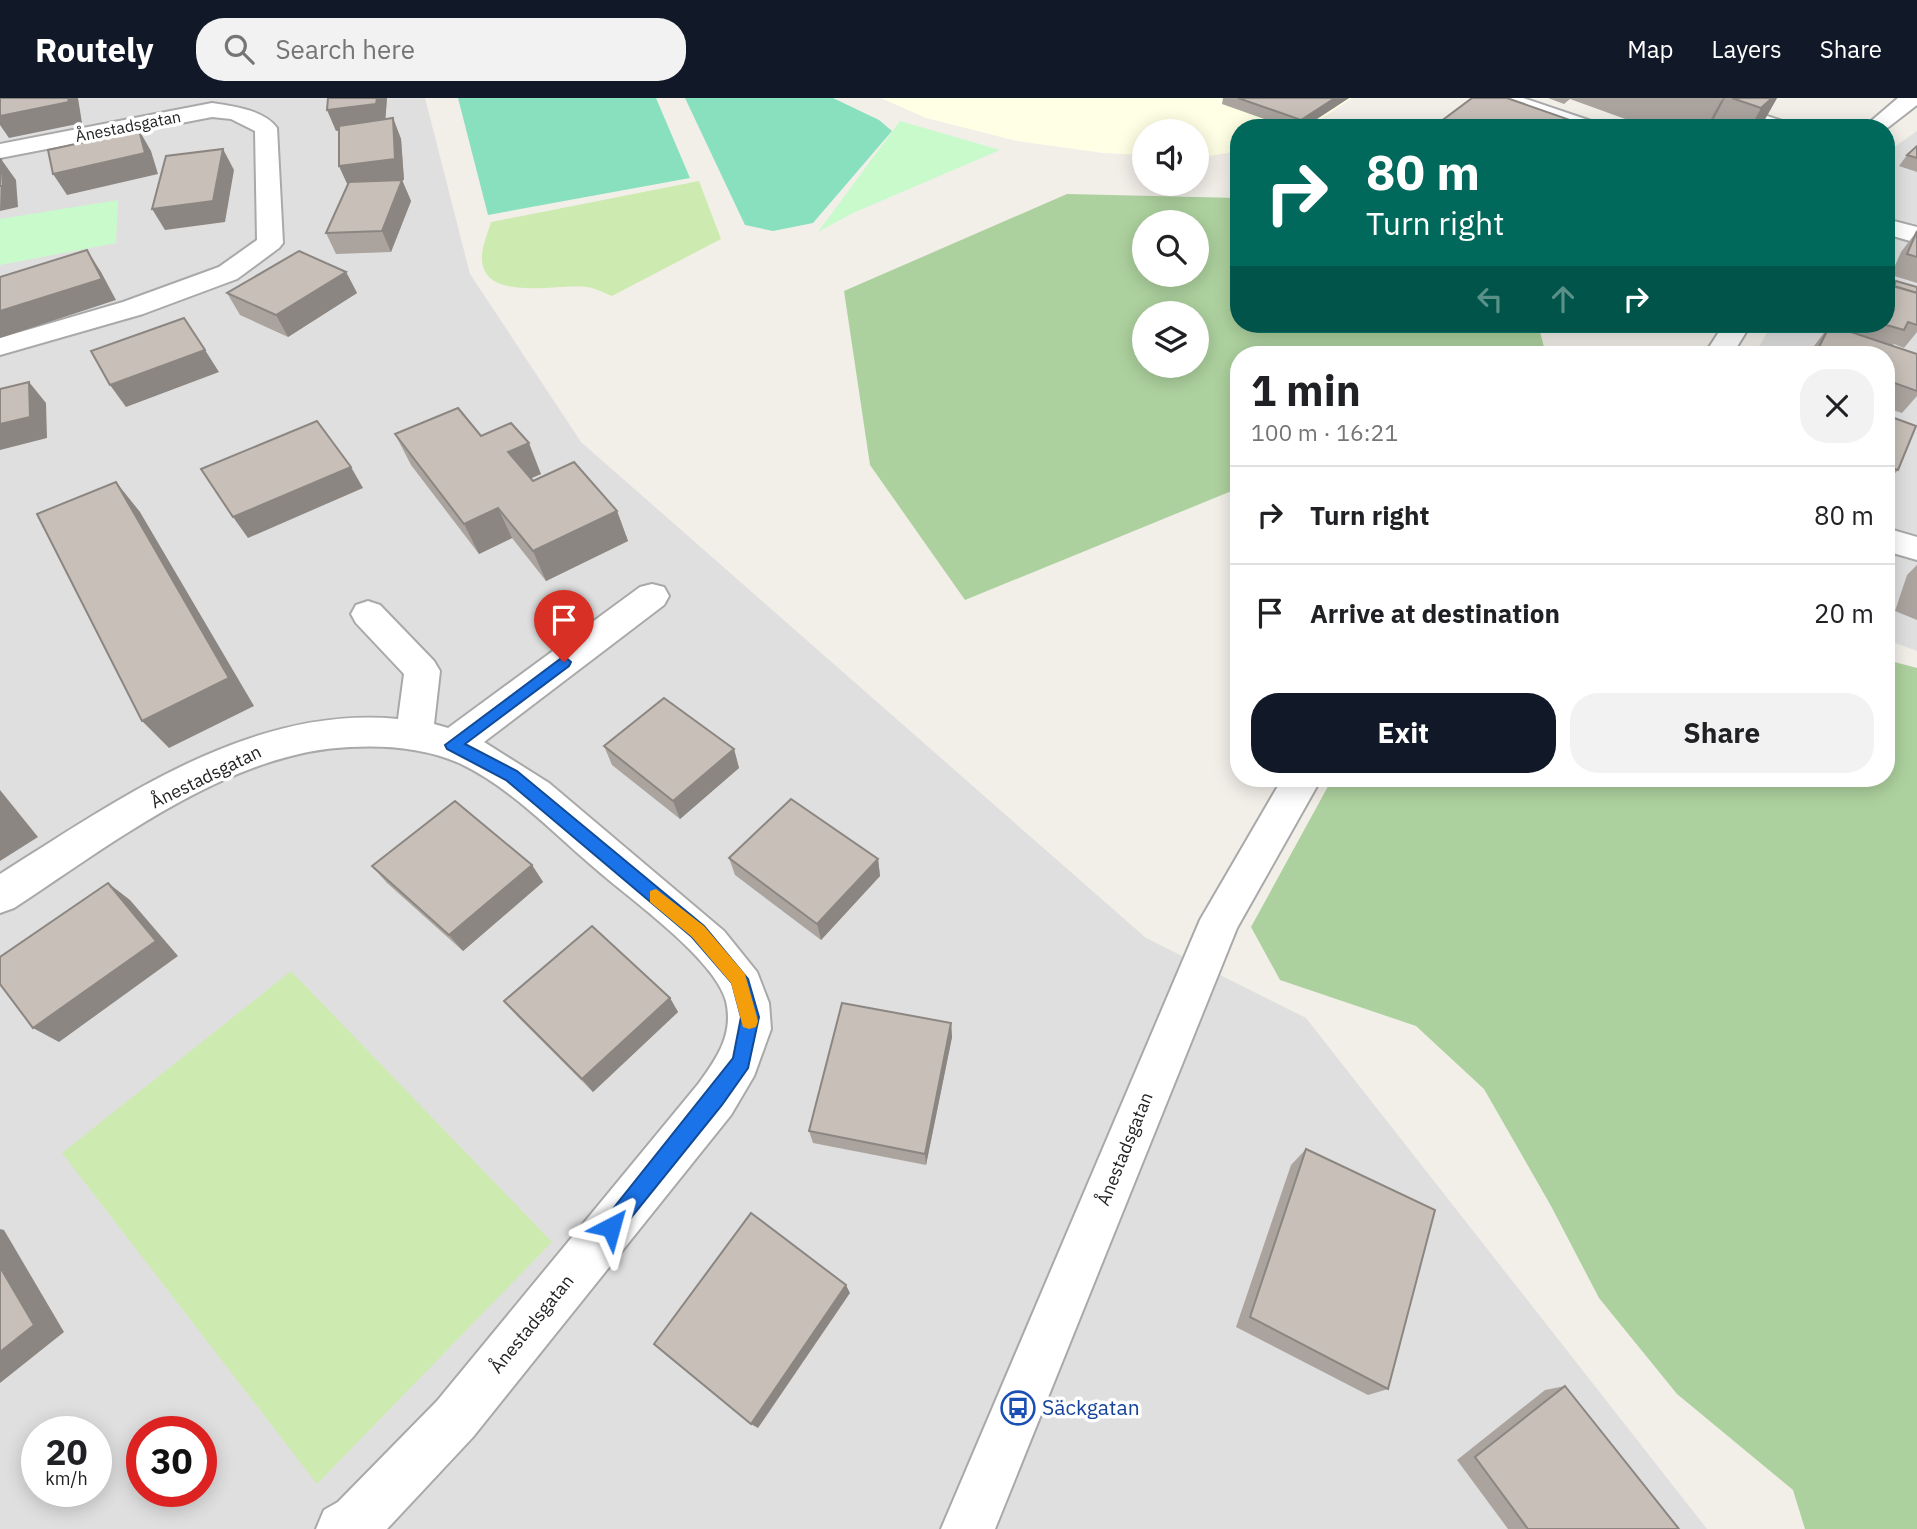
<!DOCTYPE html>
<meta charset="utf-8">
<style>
body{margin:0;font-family:"IBM Plex Sans",sans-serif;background:#f2f2f2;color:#202124;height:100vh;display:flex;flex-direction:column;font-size:26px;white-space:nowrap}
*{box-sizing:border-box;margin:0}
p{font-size:23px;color:#757577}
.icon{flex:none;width:38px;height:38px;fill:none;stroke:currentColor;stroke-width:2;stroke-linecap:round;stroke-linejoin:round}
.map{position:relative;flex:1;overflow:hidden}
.side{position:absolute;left:1230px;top:248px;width:665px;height:441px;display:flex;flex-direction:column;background:#fff;border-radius:28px;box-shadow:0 4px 18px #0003}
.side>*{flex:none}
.guide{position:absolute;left:1230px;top:21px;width:665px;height:214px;border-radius:28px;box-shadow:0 4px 18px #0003;background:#00695c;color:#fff;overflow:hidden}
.buttons{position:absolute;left:1132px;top:21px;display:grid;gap:14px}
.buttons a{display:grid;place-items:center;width:77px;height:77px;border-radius:50%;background:#fff;box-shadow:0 4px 18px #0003;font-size:35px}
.speed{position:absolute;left:21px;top:1318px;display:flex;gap:14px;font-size:35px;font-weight:700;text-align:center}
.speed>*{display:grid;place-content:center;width:91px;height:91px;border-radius:50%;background:#fff;box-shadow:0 4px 18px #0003;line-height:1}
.speed small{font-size:18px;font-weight:400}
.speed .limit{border:10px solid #d22;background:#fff;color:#111}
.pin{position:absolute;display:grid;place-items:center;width:60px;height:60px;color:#fff;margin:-72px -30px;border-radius:50% 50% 50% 0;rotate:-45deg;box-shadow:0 0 7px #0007}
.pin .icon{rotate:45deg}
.me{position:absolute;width:77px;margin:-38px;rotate:39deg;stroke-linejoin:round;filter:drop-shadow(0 0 5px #0008)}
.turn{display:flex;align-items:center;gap:24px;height:147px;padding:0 21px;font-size:32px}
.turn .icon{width:91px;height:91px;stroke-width:2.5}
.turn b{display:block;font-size:49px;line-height:60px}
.lanes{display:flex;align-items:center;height:66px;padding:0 21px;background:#0003;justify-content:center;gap:35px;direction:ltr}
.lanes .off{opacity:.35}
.round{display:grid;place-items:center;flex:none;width:74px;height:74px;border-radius:28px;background:#f2f2f2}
.headline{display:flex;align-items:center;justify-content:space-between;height:119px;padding:0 21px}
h1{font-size:42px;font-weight:700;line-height:52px}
.action{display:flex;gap:14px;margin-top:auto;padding:14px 21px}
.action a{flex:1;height:80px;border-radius:28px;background:#111827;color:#fff;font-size:28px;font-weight:700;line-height:80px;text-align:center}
.action a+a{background:#f2f2f2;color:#202124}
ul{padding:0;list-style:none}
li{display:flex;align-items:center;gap:21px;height:98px;padding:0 21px;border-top:2px solid #e0e0e0}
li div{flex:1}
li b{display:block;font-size:26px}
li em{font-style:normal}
header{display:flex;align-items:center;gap:42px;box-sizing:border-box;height:98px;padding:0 35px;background:#111827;color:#fff}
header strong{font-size:33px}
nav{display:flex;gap:38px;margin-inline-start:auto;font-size:24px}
.search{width:490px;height:63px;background:#f2f2f2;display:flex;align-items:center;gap:18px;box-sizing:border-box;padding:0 24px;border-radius:28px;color:#757577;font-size:26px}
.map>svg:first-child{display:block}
.residential{fill:#e0dfdf;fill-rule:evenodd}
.education{fill:#ffffe5}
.grass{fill:#cdebb0}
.forest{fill:#add19e;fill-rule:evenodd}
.park{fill:#c8facc}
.pitch{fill:#88e0be}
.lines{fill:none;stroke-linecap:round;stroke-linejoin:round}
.minor-casing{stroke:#a9a9a9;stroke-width:4}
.minor{fill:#fff;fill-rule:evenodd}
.wall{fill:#aba49e}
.shaded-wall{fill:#8b8681}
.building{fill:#c7bfb8;stroke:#8b8681;stroke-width:2}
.route{fill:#1a73e8;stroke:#114b97;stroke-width:2}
.slow{fill:#f59e0b}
.labels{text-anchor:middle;stroke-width:7;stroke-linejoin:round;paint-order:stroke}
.far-street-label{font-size:16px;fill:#222;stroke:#fff}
.street-label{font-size:18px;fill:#222;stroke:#fff}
.near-transit-label{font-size:21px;fill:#164399;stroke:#fff;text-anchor:start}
</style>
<header>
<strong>Routely</strong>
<div class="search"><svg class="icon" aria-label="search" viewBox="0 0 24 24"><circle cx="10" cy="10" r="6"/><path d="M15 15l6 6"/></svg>Search here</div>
<nav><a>Map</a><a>Layers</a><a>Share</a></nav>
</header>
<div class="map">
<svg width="1917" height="1431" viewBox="0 0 1917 1431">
<rect width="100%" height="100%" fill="#f2efe9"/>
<!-- residential -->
<g class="residential">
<path d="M0,0H425L470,176L581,344L1146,840L1306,920L1707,1431H0ZM37,1334H96V1393H37ZM142,1334H201V1393H142Z"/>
<path d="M1917,33V553L1887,542L1886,257H1754L1772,226H1886L1887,54Z"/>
</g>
<!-- education -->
<path class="education" d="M881,0H1352L1308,30H1239V53L1203,59H1197V33H1144V57L1103,55L1017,43L926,20Z"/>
<!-- grass -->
<g class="grass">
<path d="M699,83L721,141L612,198C604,195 595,190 587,189C560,185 483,205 482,161C481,150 488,135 491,124Z"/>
<path d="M291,873L552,1144L317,1386L62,1055Z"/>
</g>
<!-- forest -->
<g class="forest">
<path d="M1067,96L1239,100V226H1538L1546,257H1239V390L965,502L870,367L844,193ZM1144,124H1197V177H1144ZM1144,215H1197V268H1144Z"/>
<path d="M1887,562L1917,570V1431H1805L1793,1392L1677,1296L1599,1200L1551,1108L1484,991L1416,928L1280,882L1251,829L1332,681H1886Z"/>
</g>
<!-- park -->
<g class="park">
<path d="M900,23L1000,52L853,115L818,134Z"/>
<path d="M118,102L116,145L0,167V121Z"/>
</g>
<!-- pitch -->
<g class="pitch">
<path d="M458,0H656L690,80L488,117Z"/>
<path d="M685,0H833L879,22L892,33L813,125L773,133L745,127Z"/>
</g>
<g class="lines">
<defs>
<g id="minor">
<path d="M1490,0H1523L1597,25L1600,30H1566L1493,5Z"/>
<path d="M1681,0H1714L1788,25L1791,30H1757L1684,5Z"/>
<path d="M1898,0H1917V7L1886,31L1863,30Z"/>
<path d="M212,5C233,8 264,12 277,30L283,145L279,150L237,181L143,216L0,257V240L123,204L219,169L257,142L255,33L231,21L212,19L0,60V46Z"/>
<path d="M1886,121L1917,129V145L1886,136Z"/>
<path d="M1724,226H1751L1732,257H1704Z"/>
<path d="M1886,430L1917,439V462L1886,453Z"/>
<path d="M652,486L664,489L669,498L664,507L484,644L549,685L724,833L757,874L769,905L771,931L754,978L731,1017L473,1339L387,1431H316L324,1412L338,1404L437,1303L699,985C717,960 734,936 726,903C715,861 630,801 597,772C553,735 512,690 459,665C425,650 386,647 350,649C229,654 112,746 14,810L0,815V776C119,701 250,607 398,621L404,576L356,525L351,516L356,507L368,503L380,507L434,563L440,573L434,626L448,630L640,489Z"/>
<path d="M1282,681H1321L1237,830L995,1431H941L1200,822Z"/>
</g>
</defs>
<!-- minor casing -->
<use href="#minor" class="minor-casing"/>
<!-- minor -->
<use href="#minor" class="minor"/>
</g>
<!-- wall -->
<g class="wall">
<path d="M387,0L385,21L393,20L401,41L404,82H402L411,103L391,154L336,156L326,135L348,87L339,68V32L336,33Z"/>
<path d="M1223,0H1349L1303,30H1290L1222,6Z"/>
<path d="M1548,0H1777L1760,30H1632L1625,27L1628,22L1570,1L1564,6Z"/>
<path d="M1917,48V74L1899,68L1907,57Z"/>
<path d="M1917,133V185L1891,177L1901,154Z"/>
<path d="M346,174L357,195L288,239L240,217L227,195Z"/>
<path d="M1896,183L1917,189V234L1904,250L1894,246L1892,248L1917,256V298L1902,315L1886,310V257H1810L1814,248L1830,227L1838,230L1840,226H1886L1892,187Z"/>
<path d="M1886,317L1898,372L1886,385Z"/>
<path d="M395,336L481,338L541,376L530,380L533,383L617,413L628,443L546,483L512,440L479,456L411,367Z"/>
<path d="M1917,467V522L1895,513L1907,477Z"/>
<path d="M604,648L734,651L739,670L680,721L612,667Z"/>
<path d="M729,760L878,761L880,778L821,842L735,777Z"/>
<path d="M532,767L543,784L463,853L387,785L372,768Z"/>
<path d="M670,900L678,914L593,994L517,918L504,903Z"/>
<path d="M951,925L952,939L926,1067L813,1045L809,1033Z"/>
<path d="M1306,1051L1388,1291L1368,1297L1236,1229L1291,1067Z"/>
<path d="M1565,1288L1679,1431H1508L1457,1362L1545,1292Z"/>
</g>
<!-- shaded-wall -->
<g class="shaded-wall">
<path d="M68,0H78L82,25L9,40L0,27V18Z"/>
<path d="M377,0H387L385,27L336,33L327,12Z"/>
<path d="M1335,0H1349L1303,30H1300L1301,22Z"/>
<path d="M1724,0H1725L1709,30H1706L1721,3Z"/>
<path d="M1772,0H1777L1760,30H1750L1761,10Z"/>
<path d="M393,20L401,41L404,82H402L411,103L391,154L382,133L349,90L339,68Z"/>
<path d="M1570,22L1566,30H1560Z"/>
<path d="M139,32L151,53L158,76L67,97L53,76Z"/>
<path d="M223,51L234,72L225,124L165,132L152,111Z"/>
<path d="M1,61L16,82L18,109L0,113Z"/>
<path d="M87,152L101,174L116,202L0,240V213Z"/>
<path d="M346,174L357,195L288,239L276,217Z"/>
<path d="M205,252L219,274L126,309L110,287Z"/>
<path d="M29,284L46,305L47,340L0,352V326Z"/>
<path d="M529,345L541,376L521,385L508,354Z"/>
<path d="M351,369L363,390L248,440L233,419Z"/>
<path d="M116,384L140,414L254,608L169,650L142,623Z"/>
<path d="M498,410L512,440L479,456L464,426Z"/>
<path d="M617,413L628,443L546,483L533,453Z"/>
<path d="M734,651L739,670L680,721L673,703Z"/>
<path d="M0,692L38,739L0,763Z"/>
<path d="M878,761L880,778L821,842L817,826Z"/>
<path d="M532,767L543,784L463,853L449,837Z"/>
<path d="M108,785L130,802L178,858L59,944L33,930Z"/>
<path d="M670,900L678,914L593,994L582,981Z"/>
<path d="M951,925L952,939L926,1067L925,1056Z"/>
<path d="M0,1131L4,1132L64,1234L0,1285Z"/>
<path d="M846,1187L850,1195L758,1330L751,1326Z"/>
</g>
<!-- building -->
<g class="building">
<path d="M0,0H68L69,4L0,18Z"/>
<path d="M328,0H377L376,6L327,12Z"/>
<path d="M1238,0H1335L1301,22Z"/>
<path d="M1472,0H1507L1570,22L1560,30H1432Z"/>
<path d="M1732,0H1772L1761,10Z"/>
<path d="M393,20L395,61L339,68V28Z"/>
<path d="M139,32L145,55L53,76L48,52Z"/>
<path d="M1917,48V60L1907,57Z"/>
<path d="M223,51L213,103L152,111L166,58Z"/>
<path d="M0,61H1L3,88H0Z"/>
<path d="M402,82L382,133L326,135L349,84Z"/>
<path d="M1917,133V159L1907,156Z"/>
<path d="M87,152L102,181L0,213V179Z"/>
<path d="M299,153L346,174L276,217L227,195Z"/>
<path d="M1896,183L1917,189V195L1894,188Z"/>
<path d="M1886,186L1917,195V227L1908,224L1904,232L1883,226H1886Z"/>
<path d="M184,220L205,252L110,287L91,253Z"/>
<path d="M1830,227L1917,256V293L1886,282V257H1815Z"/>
<path d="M29,284L30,319L0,326V291Z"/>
<path d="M458,310L481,338L511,325L529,345L508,354L533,383L574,364L617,413L533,453L498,410L464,426L395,336Z"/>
<path d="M1886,317L1916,328L1898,372L1886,368Z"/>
<path d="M317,323L351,369L233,419L201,371Z"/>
<path d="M116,384L229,580L142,623L37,416Z"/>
<path d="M664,600L734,651L673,703L604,648Z"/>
<path d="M791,701L878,761L817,826L729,760Z"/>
<path d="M455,703L532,767L449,837L372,768Z"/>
<path d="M108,785L156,843L33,930L0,886V859Z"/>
<path d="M592,828L670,900L582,981L504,903Z"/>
<path d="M842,905L951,925L925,1056L809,1033Z"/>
<path d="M1306,1051L1435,1112L1388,1291L1250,1219Z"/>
<path d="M751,1115L846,1187L751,1326L654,1246Z"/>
<path d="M0,1169L34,1227L0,1254Z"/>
<path d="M1565,1288L1679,1431H1528L1475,1359Z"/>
</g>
<!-- route -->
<path class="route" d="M564,558L571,564L569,568L465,646L517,673L704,828L748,881L759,919L748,970L722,1007L618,1136L611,1139L604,1136L601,1129L604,1122L733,960L741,919L732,885L692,839L506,682L447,651L445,647Z"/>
<!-- slow -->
<path class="slow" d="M656,791L704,828L745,876L758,923L756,929L749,931L743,929L731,885L692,839L650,804V793Z"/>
<!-- icons -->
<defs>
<symbol id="bus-ring" viewBox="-11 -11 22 22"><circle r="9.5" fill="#fff" stroke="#1a4fb4" stroke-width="1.5"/><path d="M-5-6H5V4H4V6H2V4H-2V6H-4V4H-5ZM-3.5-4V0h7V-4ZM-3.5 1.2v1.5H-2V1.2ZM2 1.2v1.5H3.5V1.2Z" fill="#1a4fb4"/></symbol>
</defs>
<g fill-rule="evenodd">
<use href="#bus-ring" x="999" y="1291" width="38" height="38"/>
</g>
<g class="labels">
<!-- far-street labels -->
<g class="far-street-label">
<text transform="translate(128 28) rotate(-11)" y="6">Ånestadsgatan</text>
</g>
<!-- street labels -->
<g class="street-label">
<text transform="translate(206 679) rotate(-26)" y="6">Ånestadsgatan</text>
<text transform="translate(1125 1051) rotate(-68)" y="6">Ånestadsgatan</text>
<text transform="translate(532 1226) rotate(-51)" y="6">Ånestadsgatan</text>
</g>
<!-- near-transit labels -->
<g class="near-transit-label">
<text x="1042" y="1317">Säckgatan</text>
</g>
</g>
</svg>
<div class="buttons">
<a><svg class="icon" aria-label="sound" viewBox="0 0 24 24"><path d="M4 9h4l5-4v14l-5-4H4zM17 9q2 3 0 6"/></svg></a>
<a><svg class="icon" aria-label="search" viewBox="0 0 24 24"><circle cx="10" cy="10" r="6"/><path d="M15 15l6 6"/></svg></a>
<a><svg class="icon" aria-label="layers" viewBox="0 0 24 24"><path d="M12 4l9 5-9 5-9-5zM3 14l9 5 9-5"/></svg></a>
</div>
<div class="speed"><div>20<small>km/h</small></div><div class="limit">30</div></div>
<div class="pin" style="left:564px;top:564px;background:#d93025"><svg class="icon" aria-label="arrive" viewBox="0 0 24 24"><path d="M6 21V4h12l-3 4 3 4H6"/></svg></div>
<svg class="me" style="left:611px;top:1129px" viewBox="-20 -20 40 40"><path d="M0-17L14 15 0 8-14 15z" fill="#1a73e8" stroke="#fff" stroke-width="4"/></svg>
<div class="guide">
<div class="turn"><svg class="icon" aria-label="right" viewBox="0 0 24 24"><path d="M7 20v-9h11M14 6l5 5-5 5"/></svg><div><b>80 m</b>Turn right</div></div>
<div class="lanes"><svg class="icon off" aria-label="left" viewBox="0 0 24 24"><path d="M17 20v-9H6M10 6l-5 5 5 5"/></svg><svg class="icon off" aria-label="ahead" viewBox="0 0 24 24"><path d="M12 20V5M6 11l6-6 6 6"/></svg><svg class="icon" aria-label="right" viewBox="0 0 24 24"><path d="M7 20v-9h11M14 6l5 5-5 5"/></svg></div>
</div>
<section class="side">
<div class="headline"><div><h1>1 min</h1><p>100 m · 16:21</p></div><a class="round"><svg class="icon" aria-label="close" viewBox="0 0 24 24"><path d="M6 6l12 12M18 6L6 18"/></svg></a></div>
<ul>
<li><svg class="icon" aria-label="right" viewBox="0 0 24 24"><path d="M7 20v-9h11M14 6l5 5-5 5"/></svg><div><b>Turn right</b></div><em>80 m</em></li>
<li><svg class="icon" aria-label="arrive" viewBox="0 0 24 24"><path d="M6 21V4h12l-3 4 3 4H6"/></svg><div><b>Arrive at destination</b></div><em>20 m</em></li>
</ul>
<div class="action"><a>Exit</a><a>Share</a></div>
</section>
</div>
